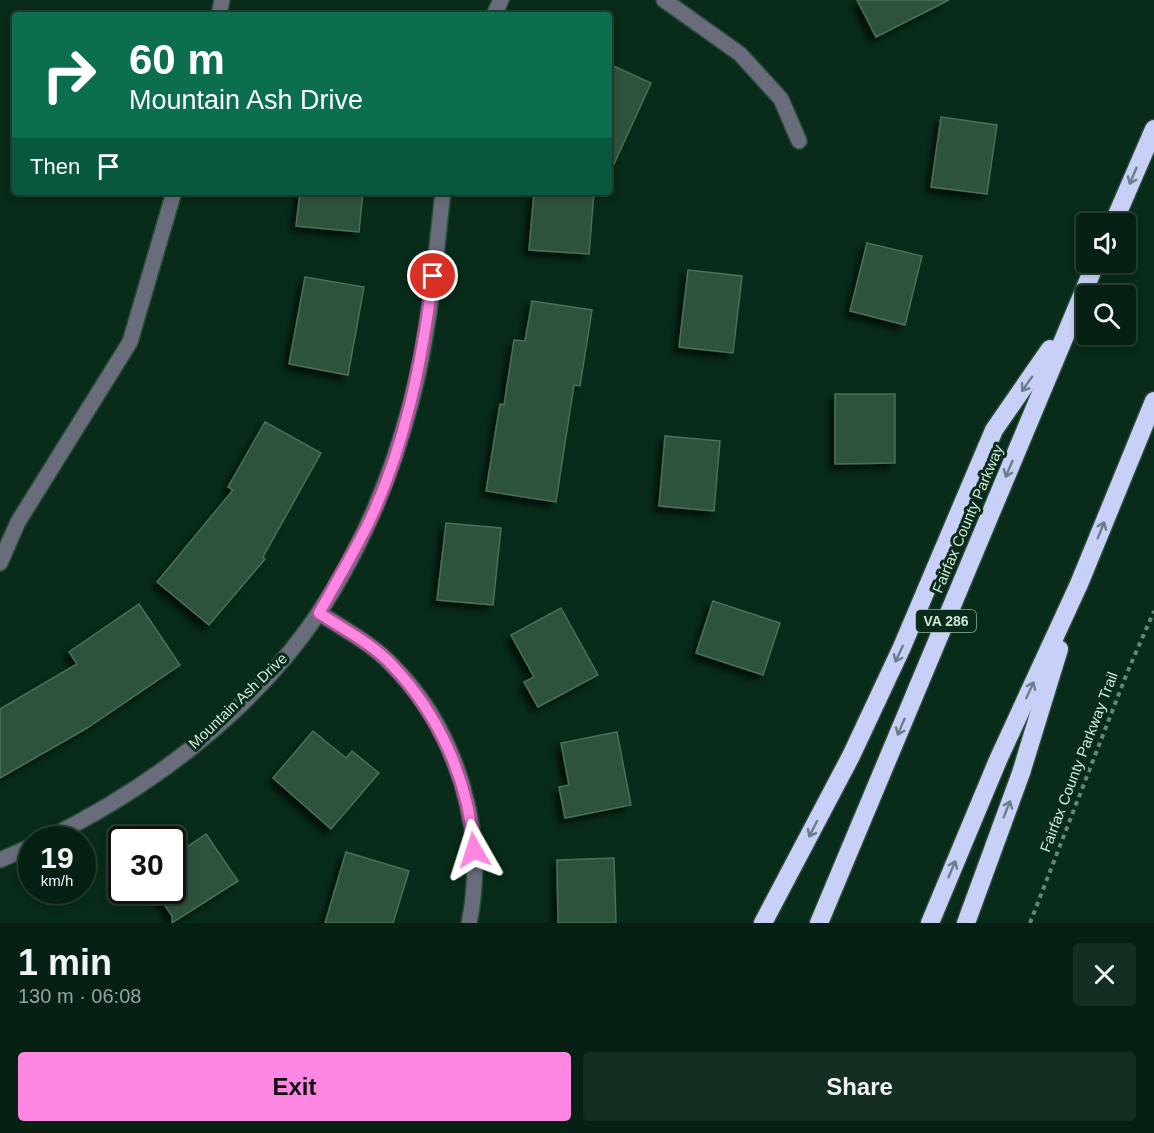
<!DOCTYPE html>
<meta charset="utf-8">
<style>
body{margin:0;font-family:Arial,sans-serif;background:#142e21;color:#f1f3f6;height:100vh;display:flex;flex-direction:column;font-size:22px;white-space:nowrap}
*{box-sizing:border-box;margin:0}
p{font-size:20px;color:#98a3a0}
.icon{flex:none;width:33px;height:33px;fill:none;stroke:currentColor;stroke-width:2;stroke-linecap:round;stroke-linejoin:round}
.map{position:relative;height:923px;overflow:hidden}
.panel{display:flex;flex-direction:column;background:#062113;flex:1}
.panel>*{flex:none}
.guide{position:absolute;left:12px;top:12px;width:600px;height:183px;border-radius:6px;box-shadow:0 3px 9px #0003,0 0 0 2px #273e33;background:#0b6e4f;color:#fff;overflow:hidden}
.buttons{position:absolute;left:1076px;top:213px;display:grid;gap:12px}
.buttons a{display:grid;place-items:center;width:60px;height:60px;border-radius:6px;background:#062113;box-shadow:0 3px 9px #0003,0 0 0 2px #273e33;font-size:30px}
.speed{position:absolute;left:18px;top:826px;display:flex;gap:12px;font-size:30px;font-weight:700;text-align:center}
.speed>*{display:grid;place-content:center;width:78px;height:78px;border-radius:50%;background:#062113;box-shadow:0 3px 9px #0003,0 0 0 2px #273e33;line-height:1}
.speed small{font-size:15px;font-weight:400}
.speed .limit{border:3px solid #111;border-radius:9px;background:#fff;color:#111}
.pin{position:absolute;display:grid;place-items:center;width:51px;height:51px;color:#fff;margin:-26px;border:3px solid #fff;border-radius:50%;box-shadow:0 2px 6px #0007}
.me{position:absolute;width:66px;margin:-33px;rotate:354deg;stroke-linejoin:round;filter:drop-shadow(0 0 4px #0008)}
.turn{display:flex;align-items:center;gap:21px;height:126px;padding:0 18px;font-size:27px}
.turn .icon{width:78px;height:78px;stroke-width:2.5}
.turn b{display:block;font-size:42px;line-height:51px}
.then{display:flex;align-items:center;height:57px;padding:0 18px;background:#0003;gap:12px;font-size:22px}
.round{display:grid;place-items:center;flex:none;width:63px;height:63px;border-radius:6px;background:#142e21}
.summary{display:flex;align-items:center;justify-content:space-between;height:102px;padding:0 18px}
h1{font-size:36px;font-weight:700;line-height:45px}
.primary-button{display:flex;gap:12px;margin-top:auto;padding:12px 18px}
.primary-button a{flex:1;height:69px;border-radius:6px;background:#fd86e2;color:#111;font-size:24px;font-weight:700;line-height:69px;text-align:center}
.primary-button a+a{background:#142e21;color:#f1f3f6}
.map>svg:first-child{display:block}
.building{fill:#2f523d;stroke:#4b6f58;stroke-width:1.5;filter:url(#shadow)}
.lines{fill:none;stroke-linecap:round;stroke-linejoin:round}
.minor-casing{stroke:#284a38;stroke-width:18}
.highway-casing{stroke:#284a38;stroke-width:21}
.path{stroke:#698575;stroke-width:4;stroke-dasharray:4.5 4.5;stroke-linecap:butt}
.minor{stroke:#686c7b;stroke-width:15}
.highway{stroke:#c8d0f7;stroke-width:18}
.oneway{stroke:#687e88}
.route-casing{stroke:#a45793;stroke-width:15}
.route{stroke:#fd86e2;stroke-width:10}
.labels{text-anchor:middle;stroke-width:6;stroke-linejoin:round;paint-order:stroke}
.shield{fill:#082c19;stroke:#95ae9f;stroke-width:1.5}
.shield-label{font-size:14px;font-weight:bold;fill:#d2e6d8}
.street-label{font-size:15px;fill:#d2e6d8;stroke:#082c19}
</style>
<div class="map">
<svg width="1154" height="923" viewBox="0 0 1154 923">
<defs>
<filter id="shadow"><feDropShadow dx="-5.5" dy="5.5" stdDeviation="3" flood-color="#0009"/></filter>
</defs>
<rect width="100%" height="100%" fill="#082c19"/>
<!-- building -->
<g class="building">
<path d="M857,0H949L876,37Z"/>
<path d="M609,64L651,83L609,175Z"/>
<path d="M941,117L997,125L987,194L931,187Z"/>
<path d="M300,192H363L359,232L296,226Z"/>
<path d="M534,192H594L589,254L529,250Z"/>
<path d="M867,243L922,256L905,325L850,311Z"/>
<path d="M688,270L742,276L733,353L679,347Z"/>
<path d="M305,277L364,287L348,375L289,364Z"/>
<path d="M532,301L592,310L580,386L574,385L556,502L486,491L500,404L504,405L514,340L525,341Z"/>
<path d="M835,394H895V463L835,464Z"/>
<path d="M265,422L321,453L263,557L265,559L209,625L157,582L233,490L228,487Z"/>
<path d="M665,436L720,441L714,511L659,506Z"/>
<path d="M446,523L501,528L493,605L437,600Z"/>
<path d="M713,601L780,623L763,675L696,653Z"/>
<path d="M139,604L180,665L87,728L0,778V709L77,664L69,652Z"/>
<path d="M561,608L598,675L538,707L524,682L534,677L511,635Z"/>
<path d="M313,731L346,758L352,751L379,773L331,829L273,778Z"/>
<path d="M617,732L631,805L565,818L559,787L569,785L561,743Z"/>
<path d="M206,834L238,881L172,923V916L155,891H172V857Z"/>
<path d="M346,852L409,871L393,923H325Z"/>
<path d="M614,858L616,923H558L557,860Z"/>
</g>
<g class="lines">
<defs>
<g id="minor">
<path d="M664,0L740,54L781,99L799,141"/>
<path d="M219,15L222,0"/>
<path d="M494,15L501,0"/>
<path d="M0,563L18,522L130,342L174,192"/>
<path d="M319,613C343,628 370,643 390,663C457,728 488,832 469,923"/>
<path d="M44,840C149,789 252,712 318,614C361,551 393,472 412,399C430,331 435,261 443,192"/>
<path d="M0,860L32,846"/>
</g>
<g id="highway">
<path d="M1113,224L1154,129"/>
<path d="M763,923L851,756L902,647L994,430L1050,349"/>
<path d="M819,923L1096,262"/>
<path d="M930,923L998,760L1079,584L1154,401"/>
<path d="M966,923L1021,773L1059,649"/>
</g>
</defs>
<!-- minor casing -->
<use href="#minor" class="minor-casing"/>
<!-- highway casing -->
<use href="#highway" class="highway-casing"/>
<!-- path -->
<path class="path" d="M1030,923L1127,673L1154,611"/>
<!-- minor -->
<use href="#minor" class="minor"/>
<!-- highway -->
<use href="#highway" class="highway"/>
</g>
<!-- one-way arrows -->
<defs><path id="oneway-shaft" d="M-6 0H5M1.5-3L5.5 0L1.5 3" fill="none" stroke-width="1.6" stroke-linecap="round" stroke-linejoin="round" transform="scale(1.5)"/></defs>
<g class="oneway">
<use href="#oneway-shaft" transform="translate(1133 176) rotate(113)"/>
<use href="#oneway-shaft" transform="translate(1027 384) rotate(125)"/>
<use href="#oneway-shaft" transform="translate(1009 469) rotate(113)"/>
<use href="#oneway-shaft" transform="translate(1101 530) rotate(-68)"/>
<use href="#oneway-shaft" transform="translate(899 654) rotate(115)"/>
<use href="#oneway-shaft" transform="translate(1030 690) rotate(-65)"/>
<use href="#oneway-shaft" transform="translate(901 727) rotate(113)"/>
<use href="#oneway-shaft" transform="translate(1007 809) rotate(-68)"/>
<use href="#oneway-shaft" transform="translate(813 829) rotate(117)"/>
<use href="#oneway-shaft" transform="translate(952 869) rotate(-67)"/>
</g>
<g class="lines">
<defs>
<path id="route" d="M433,276C422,362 405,449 366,528C351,557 335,585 319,613C343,629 371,643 391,664C439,714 469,781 474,850"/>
</defs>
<!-- route casing -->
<use href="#route" class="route-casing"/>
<!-- route -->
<use href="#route" class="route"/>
</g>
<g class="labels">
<!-- shield labels -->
<rect class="shield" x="916" y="610" width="60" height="22" rx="4.5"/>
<g class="shield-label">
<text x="946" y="626">VA 286</text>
</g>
<!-- street labels -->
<g class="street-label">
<text transform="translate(968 519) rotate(-67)" y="5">Fairfax County Parkway</text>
<text transform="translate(238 701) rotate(-44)" y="5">Mountain Ash Drive</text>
<text transform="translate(1079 762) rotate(-69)" y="5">Fairfax County Parkway Trail</text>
</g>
</g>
</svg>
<div class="buttons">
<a><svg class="icon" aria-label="sound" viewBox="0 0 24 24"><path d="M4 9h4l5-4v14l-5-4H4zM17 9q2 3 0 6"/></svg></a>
<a><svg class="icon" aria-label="search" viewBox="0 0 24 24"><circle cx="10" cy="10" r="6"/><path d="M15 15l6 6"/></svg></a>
</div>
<div class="speed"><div>19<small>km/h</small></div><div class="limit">30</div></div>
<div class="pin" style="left:433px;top:276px;background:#d93025"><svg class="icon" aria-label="arrive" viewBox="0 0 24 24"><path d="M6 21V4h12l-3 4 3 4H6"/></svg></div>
<svg class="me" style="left:474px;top:850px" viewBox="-20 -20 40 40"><path d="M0-17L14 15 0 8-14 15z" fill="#fd86e2" stroke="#fff" stroke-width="4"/></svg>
<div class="guide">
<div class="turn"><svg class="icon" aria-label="right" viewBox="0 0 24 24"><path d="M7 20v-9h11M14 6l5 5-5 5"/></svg><div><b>60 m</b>Mountain Ash Drive</div></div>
<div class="then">Then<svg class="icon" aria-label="arrive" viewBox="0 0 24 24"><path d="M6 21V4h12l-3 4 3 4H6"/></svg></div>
</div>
</div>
<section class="panel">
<div class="summary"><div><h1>1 min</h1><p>130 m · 06:08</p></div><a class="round"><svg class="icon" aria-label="close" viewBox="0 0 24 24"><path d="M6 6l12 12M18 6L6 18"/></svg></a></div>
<div class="primary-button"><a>Exit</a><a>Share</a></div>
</section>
